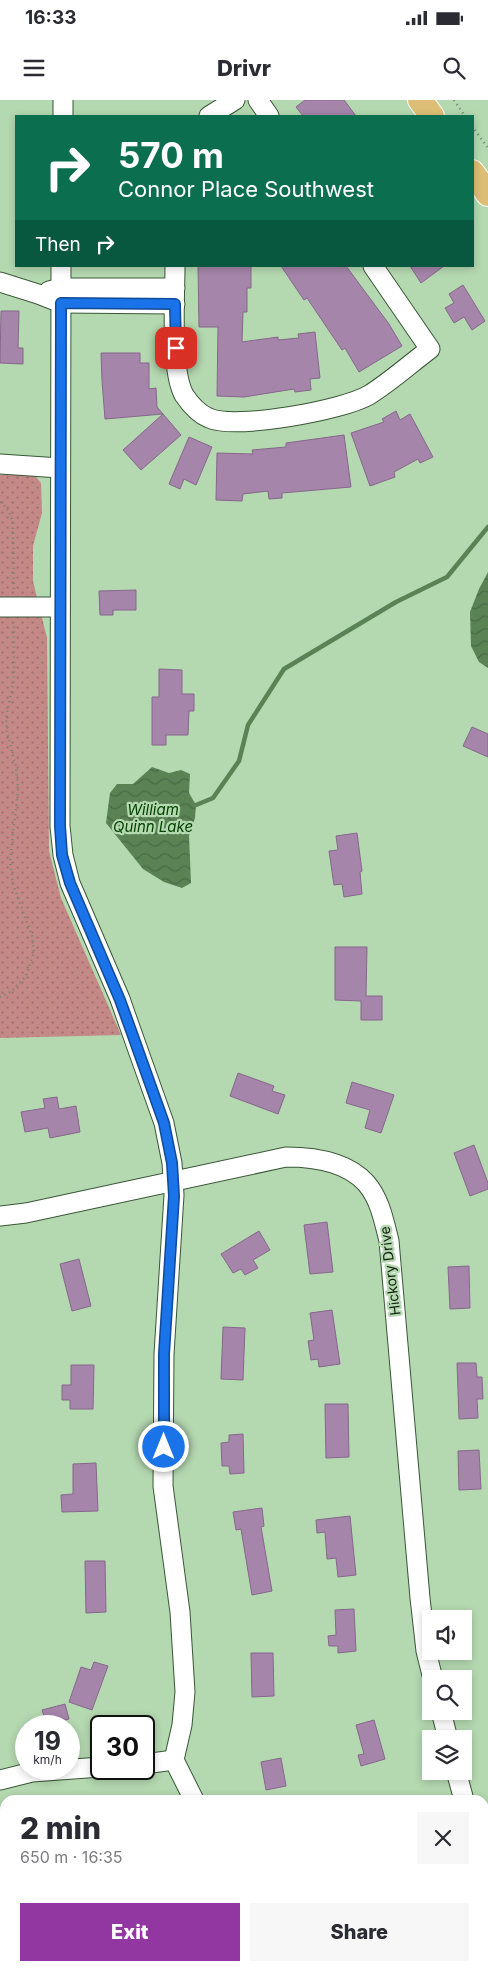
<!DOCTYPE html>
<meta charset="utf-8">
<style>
body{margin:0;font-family:Inter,sans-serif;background:#f7f7f7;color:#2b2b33;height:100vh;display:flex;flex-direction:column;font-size:19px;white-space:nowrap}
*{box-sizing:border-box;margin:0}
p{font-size:16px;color:#7c7c81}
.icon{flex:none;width:28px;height:28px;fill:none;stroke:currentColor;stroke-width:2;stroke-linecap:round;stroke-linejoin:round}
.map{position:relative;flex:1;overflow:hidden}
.details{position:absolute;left:0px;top:1695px;width:489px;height:176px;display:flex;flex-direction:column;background:#fff;border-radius:15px 15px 0 0;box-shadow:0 2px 8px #0003}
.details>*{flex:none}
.top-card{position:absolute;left:15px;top:15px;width:459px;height:152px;border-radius:0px;box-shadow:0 2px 8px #0003;background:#0b6e4f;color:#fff;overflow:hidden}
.controls{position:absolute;left:422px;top:1510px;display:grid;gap:10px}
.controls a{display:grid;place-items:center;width:50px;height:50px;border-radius:0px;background:#fff;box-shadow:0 2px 8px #0003;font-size:25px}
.speed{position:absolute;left:15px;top:1615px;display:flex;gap:10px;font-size:25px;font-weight:700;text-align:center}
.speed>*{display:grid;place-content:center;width:65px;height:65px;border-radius:50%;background:#fff;box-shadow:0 2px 8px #0003;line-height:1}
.speed small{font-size:12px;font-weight:400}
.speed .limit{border:2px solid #111;border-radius:8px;background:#fff;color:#111}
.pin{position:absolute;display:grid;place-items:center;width:42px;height:42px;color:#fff;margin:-21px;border-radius:10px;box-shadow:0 2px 8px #0006}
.me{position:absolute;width:55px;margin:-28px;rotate:0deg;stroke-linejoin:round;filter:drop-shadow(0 0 4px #0008)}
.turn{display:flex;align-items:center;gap:18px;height:105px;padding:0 20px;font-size:22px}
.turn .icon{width:65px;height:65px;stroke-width:2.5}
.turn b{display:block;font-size:35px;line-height:42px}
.then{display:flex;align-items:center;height:48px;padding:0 20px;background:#0003;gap:10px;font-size:19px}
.round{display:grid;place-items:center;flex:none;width:52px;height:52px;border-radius:0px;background:#f7f7f7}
.headline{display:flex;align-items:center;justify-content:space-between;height:85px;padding:0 20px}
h1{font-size:30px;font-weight:800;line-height:38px}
.primary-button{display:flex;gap:10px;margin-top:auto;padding:10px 20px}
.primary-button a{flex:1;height:58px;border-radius:0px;background:#9236a1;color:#fff;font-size:20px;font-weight:800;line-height:58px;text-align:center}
.primary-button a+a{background:#f7f7f7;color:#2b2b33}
.status{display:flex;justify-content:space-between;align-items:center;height:35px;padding:0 25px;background:#fff;direction:ltr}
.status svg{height:14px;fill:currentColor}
header{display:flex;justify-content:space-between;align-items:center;height:65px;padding:0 20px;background:#fff;font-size:22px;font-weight:800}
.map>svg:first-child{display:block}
.green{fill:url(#green-dots)}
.water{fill:url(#water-waves)}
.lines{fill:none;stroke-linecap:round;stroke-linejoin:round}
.stream{stroke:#5a8255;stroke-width:4.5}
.building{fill:#a585aa;stroke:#86678b}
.minor-casing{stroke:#395736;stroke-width:21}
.major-casing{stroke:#fff;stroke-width:26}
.path{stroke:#6c8669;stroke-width:2.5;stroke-dasharray:1 4;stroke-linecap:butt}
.minor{stroke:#fff;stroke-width:19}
.major{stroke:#ddbe76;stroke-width:24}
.route-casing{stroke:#114b97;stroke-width:12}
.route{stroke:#1a73e8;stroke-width:9}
.labels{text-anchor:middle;stroke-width:4.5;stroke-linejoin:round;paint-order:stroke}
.street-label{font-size:14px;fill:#121f10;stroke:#b4d8b0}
.water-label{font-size:15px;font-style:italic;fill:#044301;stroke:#b4d8b0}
</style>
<div class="status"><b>16:33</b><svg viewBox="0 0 49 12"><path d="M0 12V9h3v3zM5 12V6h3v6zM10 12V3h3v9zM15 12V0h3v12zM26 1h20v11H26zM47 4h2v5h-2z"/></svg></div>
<header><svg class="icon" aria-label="menu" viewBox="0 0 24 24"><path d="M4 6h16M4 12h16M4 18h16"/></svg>Drivr<svg class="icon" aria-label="search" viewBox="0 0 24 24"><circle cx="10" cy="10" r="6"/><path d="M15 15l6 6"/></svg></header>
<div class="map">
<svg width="488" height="1871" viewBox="0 0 488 1871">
<defs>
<pattern id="green-dots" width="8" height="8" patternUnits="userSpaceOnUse" patternTransform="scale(1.25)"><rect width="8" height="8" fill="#c48886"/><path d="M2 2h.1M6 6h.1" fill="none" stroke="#9e6f6c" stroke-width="1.8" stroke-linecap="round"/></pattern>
<pattern id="water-waves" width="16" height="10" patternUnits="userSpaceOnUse" patternTransform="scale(1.25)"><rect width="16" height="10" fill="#5a8255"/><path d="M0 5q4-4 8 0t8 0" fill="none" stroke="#496a45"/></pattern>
</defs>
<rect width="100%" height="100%" fill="#b4d8b0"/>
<!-- green -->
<path class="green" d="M0,375H31L36,377L41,383L42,413L33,446V481L47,538L49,751L61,798L121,935L0,938Z"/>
<!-- water -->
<g class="water">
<path d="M488,472V568L479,562L471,546L470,512L479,489Z"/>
<path d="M152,667L169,673L181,670L190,674L189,693L196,705L195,718L189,736L191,783L182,788L164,782L143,769L106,723L110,693L117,684H133Z"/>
</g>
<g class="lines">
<!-- stream -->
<path class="stream" d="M196,705L213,698L239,661L248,625L284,569L396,502L447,477L488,427"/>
</g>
<!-- building -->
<g class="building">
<path d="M305,0H344L356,16H303L296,7Z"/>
<path d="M198,166H251V188H247V212H243L242,242L278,237V240L299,238L298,234L315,232L320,278L310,279L311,290L295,292L294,289L244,297L217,296L218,227H199Z"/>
<path d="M281,166H346L389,224L402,246L359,272L345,248L342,250L307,198L304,200Z"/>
<path d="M410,166H444L421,183Z"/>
<path d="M463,185L485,221L472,230L464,217L454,223L445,208L454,203L449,194Z"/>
<path d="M1,211H19L18,248H23V264L0,263Z"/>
<path d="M101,253H140V263H149V289L156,288L157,307L181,335L141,370L123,350L163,314L105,319L102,281Z"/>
<path d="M396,311L400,320L410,314L433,357L420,363L418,359L394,372L395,377L370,386L351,333L384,322L382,319Z"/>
<path d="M344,335L351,387L282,393V398L269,399L268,391L243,394L242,401L216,400L217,353L253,354L252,350L286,347V343Z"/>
<path d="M189,337L212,347L196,385L184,379L180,389L169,384Z"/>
<path d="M136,490V510H113V515H100L99,491Z"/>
<path d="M159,569L182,570V594H194V611H189L188,635H166V645H152V597H159Z"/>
<path d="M472,627L488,634V657L463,646Z"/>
<path d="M357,733L362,771L360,772L362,794L344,797L342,784L334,785L329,751L338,750L336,736Z"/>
<path d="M335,847H367L366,896H382V920H361V901L335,900Z"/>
<path d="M238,973L274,986L272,991L285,995L278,1014L230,996Z"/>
<path d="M352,982L394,995L381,1033L365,1028L370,1010L346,1003Z"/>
<path d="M57,997L59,1009L76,1006L80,1032L50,1038L48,1028L25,1032L21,1012L45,1008L43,999Z"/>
<path d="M474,1045L488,1083V1089L470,1096L454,1053Z"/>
<path d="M327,1122L333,1172L310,1174L304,1125Z"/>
<path d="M259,1131L270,1150L253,1160L258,1168L245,1175L241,1169L233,1173L221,1154Z"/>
<path d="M79,1159L91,1206L72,1211L60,1164Z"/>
<path d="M469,1166L470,1208L450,1209L448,1167Z"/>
<path d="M332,1210L340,1264L319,1267L318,1259L311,1260L308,1241L314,1240L310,1213Z"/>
<path d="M223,1227L245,1228L243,1280L221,1279Z"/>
<path d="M457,1263H476L477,1277H482L483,1299H477L478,1318L459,1319Z"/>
<path d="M71,1265H94L93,1309H70V1300H62V1285H71Z"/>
<path d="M325,1304H348L349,1357L326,1358Z"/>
<path d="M243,1334L244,1373L230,1374L229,1366H222L221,1343L229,1342V1335Z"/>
<path d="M479,1350L481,1389L459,1390L458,1351Z"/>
<path d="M96,1363L98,1411L62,1412L61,1395L73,1394V1364Z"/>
<path d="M262,1408L264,1426L261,1427L272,1491L252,1495L241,1429L236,1430L233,1412Z"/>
<path d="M350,1416L356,1475L338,1477L336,1458L327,1459L325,1432L317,1433L316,1420Z"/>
<path d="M85,1461H105L106,1512L86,1513Z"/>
<path d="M354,1509L356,1551L338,1553V1546H329L328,1536L336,1535L335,1510Z"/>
<path d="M251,1553H273L274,1596L252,1597Z"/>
<path d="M94,1562L108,1566L92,1610L69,1602L81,1567L91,1570Z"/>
<path d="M65,1604L69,1619L47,1625L42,1610Z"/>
<path d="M374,1620L385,1659L361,1666L358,1655L364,1654L356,1625Z"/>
<path d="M281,1658L286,1686L266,1690L261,1662Z"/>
</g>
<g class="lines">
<defs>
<g id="minor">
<path d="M258,0L269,16"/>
<path d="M63,16V0"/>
<path d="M209,16L235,0"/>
<path d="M61,166L60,726L63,755L70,783L120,899L133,936L164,1023L172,1063L174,1095L164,1254L163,1386L180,1512L185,1592L182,1625L174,1660L194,1700"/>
<path d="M175,166C175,197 170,269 184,295C190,304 199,314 209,318C235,330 344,310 369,295C390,282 410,264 430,249L373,166"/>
<path d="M0,182L38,194L61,203L175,204"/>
<path d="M49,191L61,188H175"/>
<path d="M0,364L60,368"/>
<path d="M0,507H60"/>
<path d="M0,1116L26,1113L286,1057C313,1057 347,1062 366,1083C380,1099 384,1121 389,1141L420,1498L426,1551L433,1579"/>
<path d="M441,1611L448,1639"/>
<path d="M144,1664L174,1660"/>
<path d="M456,1671L464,1700"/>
<path d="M0,1680L32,1672L101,1667"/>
<path d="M484,1778L488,1783"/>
<path d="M277,1866L280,1871"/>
</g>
<g id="major">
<path d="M420,0L432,16"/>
<path d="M472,72L488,94"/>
</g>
</defs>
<!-- minor casing -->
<use href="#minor" class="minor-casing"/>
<!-- major casing -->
<use href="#major" class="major-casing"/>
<!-- path -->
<g class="path">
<path d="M454,0L465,16"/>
<path d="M472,26L488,48"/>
<path d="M0,402C8,408 11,414 13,424L14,491"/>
<path d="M0,897L12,891L26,876L34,852L32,836L13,784L10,761L18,690L16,667L7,632L6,618L14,579V522"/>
</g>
<!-- minor -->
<use href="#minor" class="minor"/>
<!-- major -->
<use href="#major" class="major"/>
</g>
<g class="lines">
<defs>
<path id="route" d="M164,1347V1254L174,1096L172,1063L164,1023L133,936L120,900L70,783L62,755L60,726L61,203L175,204L176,248"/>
</defs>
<!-- route casing -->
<use href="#route" class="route-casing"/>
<!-- route -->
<use href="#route" class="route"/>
</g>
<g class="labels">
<!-- street labels -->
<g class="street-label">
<text transform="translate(390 1171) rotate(-97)" y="5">Hickory Drive</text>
</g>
<!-- water labels -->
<g class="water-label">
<text x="153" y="715">William<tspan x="153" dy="17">Quinn Lake</tspan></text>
</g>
</g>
</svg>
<div class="controls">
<a><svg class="icon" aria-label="sound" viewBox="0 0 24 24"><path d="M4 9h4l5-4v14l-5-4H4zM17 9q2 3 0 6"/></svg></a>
<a><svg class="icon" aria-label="search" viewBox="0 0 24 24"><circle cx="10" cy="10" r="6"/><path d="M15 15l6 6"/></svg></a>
<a><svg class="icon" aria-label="layers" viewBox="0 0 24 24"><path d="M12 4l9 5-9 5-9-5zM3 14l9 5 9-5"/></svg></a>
</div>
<div class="speed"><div>19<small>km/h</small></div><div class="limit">30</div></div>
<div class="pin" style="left:176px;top:248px;background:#d93025"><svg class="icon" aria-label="arrive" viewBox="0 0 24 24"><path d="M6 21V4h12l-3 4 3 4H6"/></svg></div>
<svg class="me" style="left:164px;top:1347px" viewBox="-20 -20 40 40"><circle r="17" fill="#1a73e8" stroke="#fff" stroke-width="3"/><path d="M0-11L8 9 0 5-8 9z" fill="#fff"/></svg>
<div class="top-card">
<div class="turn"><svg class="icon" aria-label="right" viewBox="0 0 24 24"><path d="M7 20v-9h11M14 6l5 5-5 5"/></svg><div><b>570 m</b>Connor Place Southwest</div></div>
<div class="then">Then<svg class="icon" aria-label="right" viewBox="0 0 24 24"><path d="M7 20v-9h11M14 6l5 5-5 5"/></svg></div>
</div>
<section class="details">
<div class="headline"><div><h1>2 min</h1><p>650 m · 16:35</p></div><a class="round"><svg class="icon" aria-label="close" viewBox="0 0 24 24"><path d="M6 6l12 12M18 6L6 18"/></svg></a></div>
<div class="primary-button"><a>Exit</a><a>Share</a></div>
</section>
</div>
